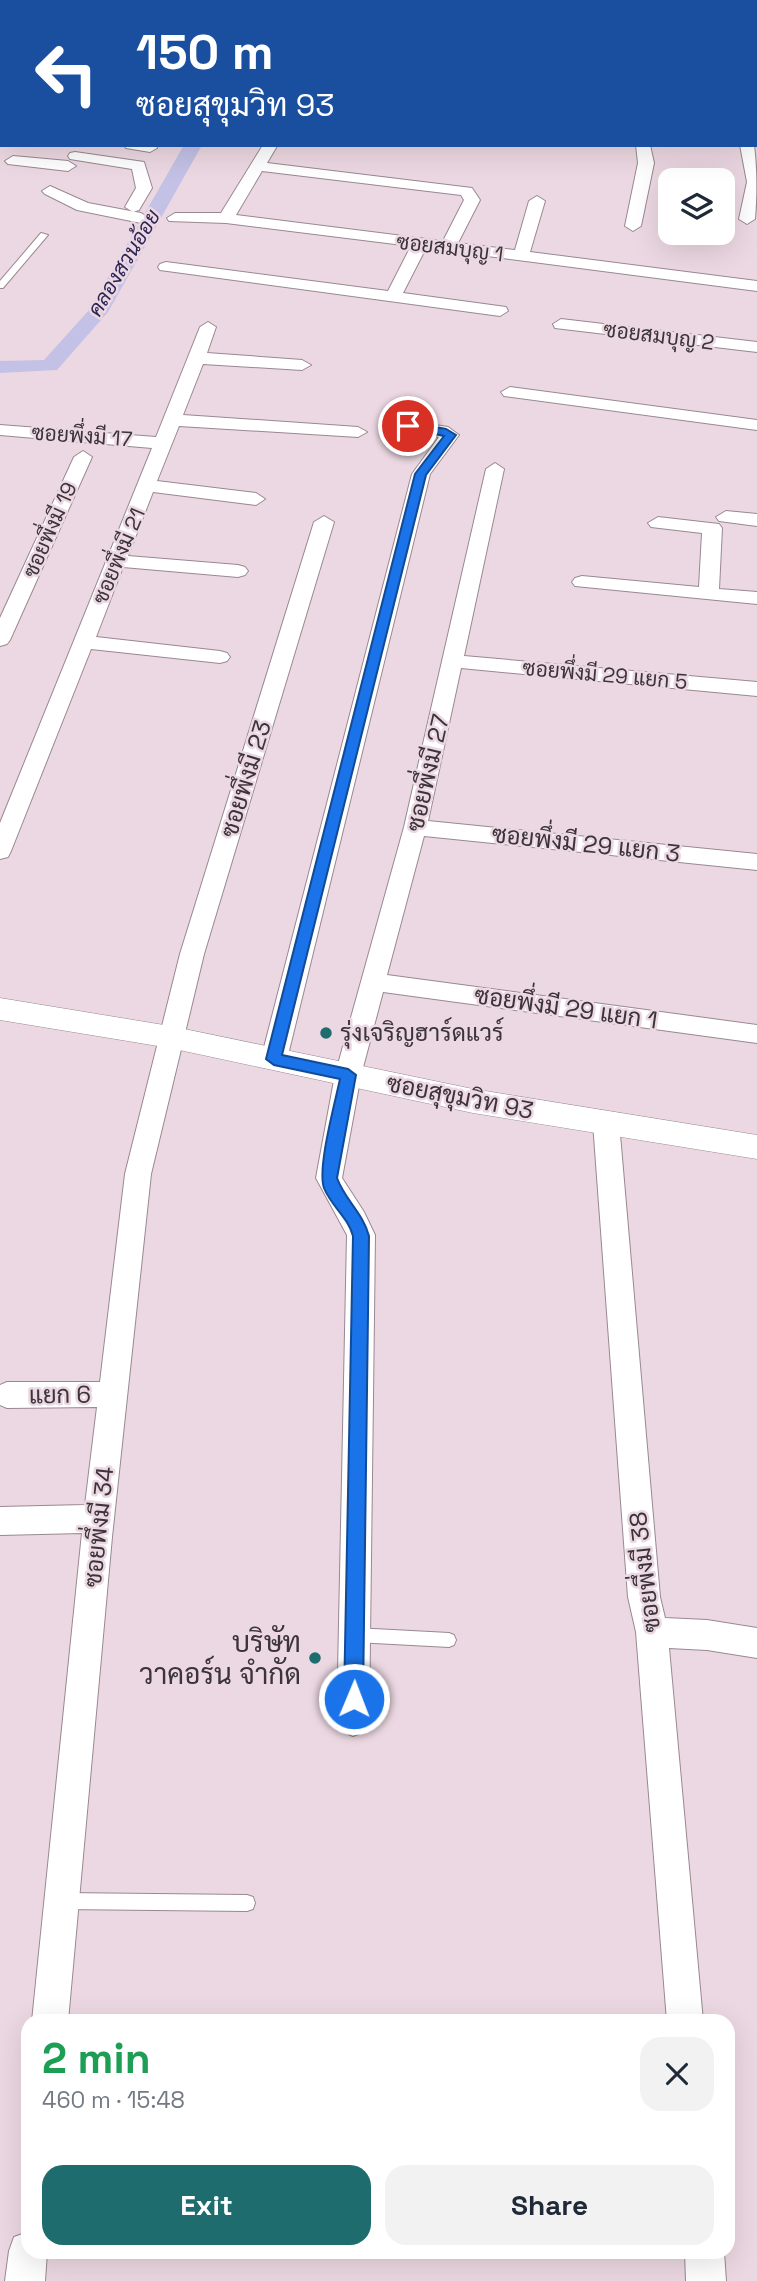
<!DOCTYPE html>
<meta charset="utf-8">
<style>
body{margin:0;font-family:"Space Grotesk",Sarabun,sans-serif;background:#f2f2f3;color:#1f2937;height:100vh;display:flex;flex-direction:column;font-size:26px;white-space:nowrap}
*{box-sizing:border-box;margin:0}
p{font-size:23px;color:#747a83}
.icon{flex:none;width:38px;height:38px;fill:none;stroke:currentColor;stroke-width:2;stroke-linecap:round;stroke-linejoin:round}
.map{position:relative;flex:1;overflow:hidden}
.sheet{position:absolute;left:21px;top:2014px;width:714px;height:245px;display:flex;flex-direction:column;background:#fff;border-radius:21px;box-shadow:0 7px 28px #0002}
.sheet>*{flex:none}
.top-card{position:absolute;left:0px;top:0px;width:758px;height:147px;box-shadow:0 7px 28px #0002;background:#1a4fa0;color:#fff;overflow:hidden}
.controls{position:absolute;left:658px;top:168px;display:grid;gap:14px}
.controls a{display:grid;place-items:center;width:77px;height:77px;border-radius:14px;background:#fff;box-shadow:0 7px 28px #0002;font-size:35px}
.pin{position:absolute;display:grid;place-items:center;width:60px;height:60px;color:#fff;margin:-30px;border:4px solid #fff;border-radius:50%;box-shadow:0 2px 7px #0007}
.me{position:absolute;width:77px;margin:-38px;rotate:1deg;stroke-linejoin:round;filter:drop-shadow(0 0 5px #0008)}
.turn{display:flex;align-items:center;gap:24px;height:147px;padding:0 21px;font-size:32px}
.turn .icon{width:91px;height:91px;stroke-width:2.5}
.turn b{display:block;font-size:49px;line-height:60px}
.round{display:grid;place-items:center;flex:none;width:74px;height:74px;border-radius:21px;background:#f2f2f3}
.headline{display:flex;align-items:center;justify-content:space-between;height:119px;padding:0 21px}
h1{font-size:42px;font-weight:700;line-height:52px;color:#1e9e55}
.primary-button{display:flex;gap:14px;margin-top:auto;padding:14px 21px}
.primary-button a{flex:1;height:80px;border-radius:21px;background:#1f6c6e;color:#fff;font-size:28px;font-weight:700;line-height:80px;text-align:center}
.primary-button a+a{background:#f2f2f3;color:#1f2937}
.map>svg:first-child{display:block}
.lines{fill:none;stroke-linecap:round;stroke-linejoin:round}
.canal{fill:#c3c2e6;fill-rule:evenodd}
.service-casing{stroke:#998891;stroke-width:2}
.minor-casing{stroke:#998891;stroke-width:2}
.tertiary-casing{stroke:#998891;stroke-width:1}
.service{fill:#fff;fill-rule:evenodd}
.minor{fill:#fff;fill-rule:evenodd}
.tertiary{fill:#fff;fill-rule:evenodd}
.route{fill:#1a73e8;stroke:#114b97;stroke-width:2}
.poi-dot{fill:#1f6c6e;stroke:#ecd8e2;stroke-width:2.5}
.labels{text-anchor:middle;stroke-width:5;stroke-linejoin:round;paint-order:stroke}
.far-street-label{font-size:21px;fill:#3b3438;stroke:#ecd8e2}
.far-water-label{font-size:21px;font-style:italic;fill:#2d2655;stroke:#ecd8e2}
.street-label{font-size:24px;fill:#3b3438;stroke:#ecd8e2}
.poi-label{font-size:24px;fill:#3b3438;stroke:#ecd8e2;text-anchor:start}
.near-poi-label{font-size:28px;fill:#3b3438;stroke:#ecd8e2;text-anchor:end}
</style>
<div class="map">
<svg width="757" height="2281" viewBox="0 0 757 2281">
<rect width="100%" height="100%" fill="#ecd8e2"/>
<g class="lines">
<!-- canal -->
<g class="canal">
<path d="M0,0L8,2H2V10Z"/>
<path d="M321,0H341L320,2Z"/>
<path d="M184,145H202L108,312L57,370L0,373V361L44,360L90,309Z"/>
</g>
<defs>
<g id="service">
<path d="M41,233L48,235L3,288H0V281Z"/>
<path d="M355,1628L449,1633L454,1635L456,1640L454,1645L449,1647L355,1642L350,1640L348,1635L350,1630Z"/>
<path d="M62,1893L247,1895L253,1897L255,1903L253,1909L247,1911L62,1909L56,1907L54,1901L56,1895Z"/>
</g>
<g id="minor">
<path d="M448,0H464L447,2Z"/>
<path d="M628,0H652L627,2Z"/>
<rect x="0" y="25" width="2" height="8"/>
<rect x="756" y="105" width="1" height="8"/>
<path d="M124,145H156L157,148L150,152L126,148Z"/>
<path d="M263,145L277,146L267,163L472,188L480,200L458,243L515,250L529,201L537,196L545,201L530,252L757,281V291L426,248L403,293L506,307L508,311L500,316L160,270L158,267L160,264L166,262L388,291L411,246L226,223L169,221L167,218L175,213H221ZM262,171L461,195L464,200L443,241L236,215Z"/>
<path d="M636,145H650L654,163L641,226L633,231L625,226L638,163Z"/>
<path d="M740,145H754C757,168 757,197 755,219L747,224L739,219L747,182Z"/>
<path d="M75,152L144,162L152,188L139,210L133,212L125,207L136,188L132,169L70,159L68,156L70,153Z"/>
<path d="M13,156L68,161L76,166L68,171L8,164L5,161Z"/>
<path d="M50,186L88,203L141,213L149,218L141,223L77,210L45,194L42,191Z"/>
<path d="M561,319L757,342V352L555,328L553,324Z"/>
<path d="M208,322L216,327L207,353L302,360L311,365L302,370L203,364L183,415L358,427L367,432L358,437L179,426L157,481L256,493L265,499L256,505L153,492L128,556L238,565L245,567L248,571L245,575L238,577L123,567L96,637L220,651L227,653L230,657L227,661L220,663L91,649L11,851L8,857L0,859V823L152,448L0,435V425L156,437L200,327Z"/>
<path d="M510,387L757,420V430L504,396L501,392Z"/>
<path d="M408,421L448,427L459,435L430,474L287,1059L283,1066L274,1068L265,1066L261,1059L412,474L439,437L402,430L399,426L402,422Z"/>
<path d="M83,451L92,457L10,640L7,644L0,646V618L74,457Z"/>
<path d="M495,463L504,469L464,656L757,682V696L461,668L428,821L757,854V870L424,836L387,975L757,1025V1043L383,992L361,1075L342,1178L364,1212L375,1235L369,1720L365,1731L353,1736L341,1731L337,1720L347,1235L316,1178L335,1075L404,827L486,469Z"/>
<path d="M726,511L757,514V526L719,521L716,517Z"/>
<path d="M324,516L334,522L204,954L151,1174L112,1537L68,2021H32L82,1533L0,1535V1507L85,1505L97,1407L7,1408L0,1405V1385L7,1382H100L125,1174L180,954L314,522Z"/>
<path d="M658,517L719,524L722,528L719,589L757,592V604L575,586L572,582L575,578L582,576L699,587L702,533L651,527L648,523Z"/>
<path d="M606,1113L615,1116L619,1123L660,1597L665,1618L707,1620L757,1628V1658L707,1650L669,1648L703,2021H667L636,1632L628,1597L593,1123L597,1116Z"/>
<path d="M28,2232V2252H47L45,2281H5L9,2251L14,2237Z"/>
<path d="M685,2252H724L726,2281H686Z"/>
</g>
<path id="tertiary" d="M0,998L170,1026L473,1089L757,1135V1159L473,1113L170,1048L0,1020Z"/>
</defs>
<!-- service casing -->
<use href="#service" class="service-casing"/>
<!-- minor casing -->
<use href="#minor" class="minor-casing"/>
<!-- tertiary casing -->
<use href="#tertiary" class="tertiary-casing"/>
<!-- service -->
<use href="#service" class="service"/>
<!-- minor -->
<use href="#minor" class="minor"/>
<!-- tertiary -->
<use href="#tertiary" class="tertiary"/>
</g>
<!-- route -->
<path class="route" d="M408,422L446,429L456,435L426,475L282,1055L348,1069L356,1075L337,1178C345,1200 363,1213 369,1236L363,1699L361,1706L354,1708L346,1706L344,1699L353,1236C348,1217 331,1206 324,1188C317,1168 335,1103 340,1079L274,1065L266,1059L415,474L444,436L405,428V423Z"/>
<!-- markers -->
<g class="poi-dot">
<circle cx="326" cy="1033" r="7"/>
<circle cx="315" cy="1658" r="7"/>
</g>
<g class="labels">
<!-- far-street labels -->
<g class="far-street-label">
<text transform="translate(450 248) rotate(7)" y="7">ซอยสมบุญ 1</text>
<text transform="translate(659 336) rotate(7)" y="7">ซอยสมบุญ 2</text>
<text transform="translate(82 436) rotate(4)" y="7">ซอยพึ่งมี 17</text>
<text transform="translate(50 530) rotate(-66)" y="7">ซอยพึ่งมี 19</text>
<text transform="translate(119 556) rotate(-67)" y="7">ซอยพึ่งมี 21</text>
<text transform="translate(605 675) rotate(5)" y="7">ซอยพึ่งมี 29 แยก 5</text>
</g>
<!-- far-water labels -->
<g class="far-water-label">
<text transform="translate(124 263) rotate(-59)" y="7">คลองสวนอ้อย</text>
</g>
<!-- street labels -->
<g class="street-label">
<text transform="translate(428 773) rotate(-77)" y="8">ซอยพึ่งมี 27</text>
<text transform="translate(246 779) rotate(-73)" y="8">ซอยพึ่งมี 23</text>
<text transform="translate(586 844) rotate(6)" y="8">ซอยพึ่งมี 29 แยก 3</text>
<text transform="translate(566 1008) rotate(8)" y="8">ซอยพึ่งมี 29 แยก 1</text>
<text transform="translate(460 1097) rotate(11)" y="8">ซอยสุขุมวิท 93</text>
<text transform="translate(60 1395) rotate(-1)" y="8">แยก 6</text>
<text transform="translate(99 1527) rotate(-84)" y="8">ซอยพึ่งมี 34</text>
<text transform="translate(645 1572) rotate(-97)" y="8">ซอยพึ่งมี 38</text>
</g>
<!-- poi labels -->
<g class="poi-label">
<text x="340" y="1041">รุ่งเจริญฮาร์ดแวร์</text>
</g>
<!-- near-poi labels -->
<g class="near-poi-label">
<text x="301" y="1652">บริษัท<tspan x="301" dy="32">วาคอร์น จำกัด</tspan></text>
</g>
</g>
</svg>
<div class="controls">
<a><svg class="icon" aria-label="layers" viewBox="0 0 24 24"><path d="M12 4l9 5-9 5-9-5zM3 14l9 5 9-5"/></svg></a>
</div>
<div class="pin" style="left:408px;top:426px;background:#d93025"><svg class="icon" aria-label="arrive" viewBox="0 0 24 24"><path d="M6 21V4h12l-3 4 3 4H6"/></svg></div>
<svg class="me" style="left:354px;top:1699px" viewBox="-20 -20 40 40"><circle r="17" fill="#1a73e8" stroke="#fff" stroke-width="3"/><path d="M0-11L8 9 0 5-8 9z" fill="#fff"/></svg>
<div class="top-card">
<div class="turn"><svg class="icon" aria-label="left" viewBox="0 0 24 24"><path d="M17 20v-9H6M10 6l-5 5 5 5"/></svg><div><b>150 m</b>ซอยสุขุมวิท 93</div></div>
</div>
<section class="sheet">
<div class="headline"><div><h1>2 min</h1><p>460 m · 15:48</p></div><a class="round"><svg class="icon" aria-label="close" viewBox="0 0 24 24"><path d="M6 6l12 12M18 6L6 18"/></svg></a></div>
<div class="primary-button"><a>Exit</a><a>Share</a></div>
</section>
</div>
